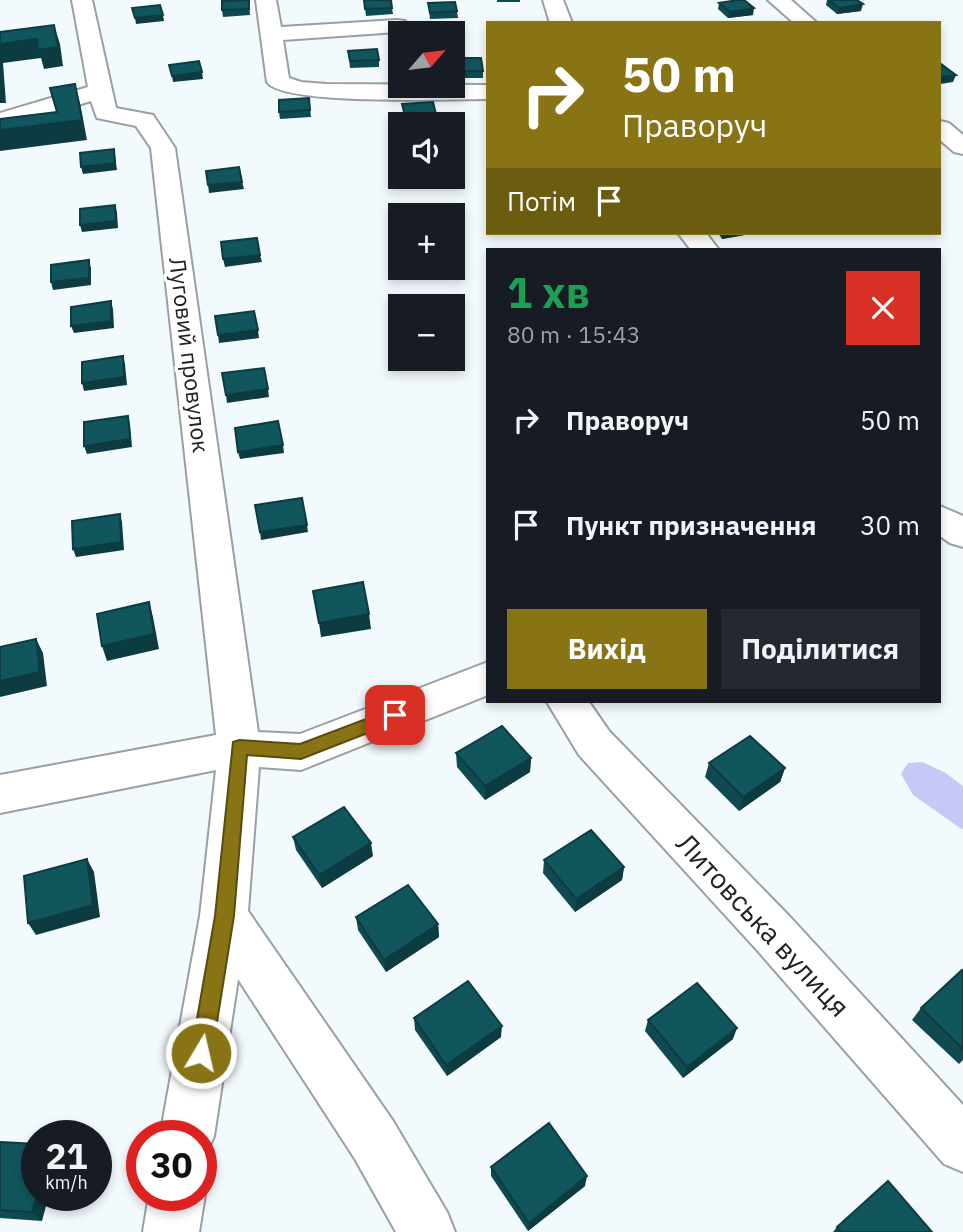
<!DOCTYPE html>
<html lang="uk">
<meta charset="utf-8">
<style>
body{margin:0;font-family:"IBM Plex Sans",sans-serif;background:#242831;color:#f1f3f6;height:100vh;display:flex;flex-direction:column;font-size:26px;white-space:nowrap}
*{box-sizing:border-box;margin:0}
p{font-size:23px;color:#9ea1a6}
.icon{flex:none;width:38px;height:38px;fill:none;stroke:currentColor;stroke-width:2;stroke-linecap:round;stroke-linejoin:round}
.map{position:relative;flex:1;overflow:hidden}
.sheet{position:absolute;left:486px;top:248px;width:455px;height:455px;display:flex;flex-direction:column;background:#171b24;border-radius:0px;box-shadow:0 4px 10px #0003}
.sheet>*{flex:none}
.hud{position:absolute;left:486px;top:21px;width:455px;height:214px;border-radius:0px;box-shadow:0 4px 10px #0003;background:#887315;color:#fff;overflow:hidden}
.needle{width:46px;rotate:62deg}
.tools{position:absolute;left:388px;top:21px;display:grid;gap:14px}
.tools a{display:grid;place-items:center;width:77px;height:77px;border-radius:0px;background:#171b24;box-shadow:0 4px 10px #0003;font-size:35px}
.speed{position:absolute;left:21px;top:1120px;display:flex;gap:14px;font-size:35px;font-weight:700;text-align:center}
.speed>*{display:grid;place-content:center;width:91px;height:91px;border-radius:50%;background:#171b24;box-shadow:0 4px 10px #0003;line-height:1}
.speed small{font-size:18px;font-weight:400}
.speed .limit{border:10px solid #d22;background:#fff;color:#111}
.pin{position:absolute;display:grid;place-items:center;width:60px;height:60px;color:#fff;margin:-30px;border-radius:14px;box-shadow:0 4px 10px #0006}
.me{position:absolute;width:77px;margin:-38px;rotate:9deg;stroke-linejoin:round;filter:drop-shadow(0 0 5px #0008)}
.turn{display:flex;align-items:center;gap:24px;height:147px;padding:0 21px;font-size:32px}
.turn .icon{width:91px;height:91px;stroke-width:2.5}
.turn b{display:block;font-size:49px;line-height:60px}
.then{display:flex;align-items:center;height:66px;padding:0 21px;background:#0003;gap:14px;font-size:26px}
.round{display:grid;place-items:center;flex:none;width:74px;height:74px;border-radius:0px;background:#242831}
.overview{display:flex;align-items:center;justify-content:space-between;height:119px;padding:0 21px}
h1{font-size:42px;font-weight:700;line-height:52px;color:#1e9e55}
.primary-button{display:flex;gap:14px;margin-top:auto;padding:14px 21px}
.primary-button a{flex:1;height:80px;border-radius:0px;background:#887315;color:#fff;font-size:28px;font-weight:700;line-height:80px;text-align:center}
.primary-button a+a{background:#242831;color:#f1f3f6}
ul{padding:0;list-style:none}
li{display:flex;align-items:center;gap:21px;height:105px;padding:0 21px}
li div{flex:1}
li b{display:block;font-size:26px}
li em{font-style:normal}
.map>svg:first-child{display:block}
.water{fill:#c8c8f6}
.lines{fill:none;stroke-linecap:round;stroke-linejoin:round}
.minor-casing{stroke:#999fa2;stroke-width:4}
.minor{fill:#fff;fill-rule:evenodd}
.wall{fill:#0f4a50}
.shaded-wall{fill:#0c3c41}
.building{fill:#11565d;stroke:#0c3c41;stroke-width:2}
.route{fill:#887315;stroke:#584b0e;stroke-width:2}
.labels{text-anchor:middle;stroke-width:7;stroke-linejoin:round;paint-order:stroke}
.street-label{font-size:23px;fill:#202223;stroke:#fff}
.near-street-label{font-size:28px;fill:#202223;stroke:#fff}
</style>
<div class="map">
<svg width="963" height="1232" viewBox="0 0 963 1232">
<rect width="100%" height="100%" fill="#f3fafe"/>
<!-- water -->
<path class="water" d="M922,762L944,772L963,786V830L913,795L901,774L908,763Z"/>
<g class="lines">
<defs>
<g id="minor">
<path d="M72,0H92L116,108L153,115L175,148L258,732L300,734L488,662V695L301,770L259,767L248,911L393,1121L447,1212L455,1232H396L355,1159L238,979L214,1136L206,1155L201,1157V1136H160L200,916L216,770L0,813V775L216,735L151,148L136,126L97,118L91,101L0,128V113L88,87Z"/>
<path d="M256,0H276L281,27L397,20L405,21L408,26L405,31L397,32L283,40L289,78L301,82L326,84L488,85V99C453,99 283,106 267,82Z"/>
<path d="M543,0H563L572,23H550Z"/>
<path d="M768,0H791L817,23H794Z"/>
<path d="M940,121L949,123L963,135V154L954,152L940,140Z"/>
<path d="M678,233H706L719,250H691Z"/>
<path d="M940,506L963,516V547L950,543L940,536Z"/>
<path d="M547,702H589L609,731L791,918L963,1105V1172L944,1164L757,950L579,755Z"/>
<path d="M201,1187L205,1195L199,1232H143L149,1195H201Z"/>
</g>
</defs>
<!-- minor casing -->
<use href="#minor" class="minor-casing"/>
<!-- minor -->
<use href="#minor" class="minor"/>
</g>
<!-- wall -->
<g class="wall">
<path d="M249,0L250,15L223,17L222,10Z"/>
<path d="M364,0L392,8L393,14L366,16Z"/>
<rect x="497" y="0" width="23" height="2"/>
<path d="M827,0H857L861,11L837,14L826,5Z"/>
<path d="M428,3L457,11L458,18L430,19Z"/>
<path d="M719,3L753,15L728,18L718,9Z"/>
<path d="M348,51L379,60V67L350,68Z"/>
<path d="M456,58L483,71V78H457Z"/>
<path d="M309,98L311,117L280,119L279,112Z"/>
<path d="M402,104L436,114V121L405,123Z"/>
<path d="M718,233H750V234L722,239Z"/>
<path d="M456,753L531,758L530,772L485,800L457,767Z"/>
<path d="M709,763L785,768L780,782L739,811L705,777Z"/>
<path d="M293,837L373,856L322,888L296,850Z"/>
<path d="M544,860L624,867L622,880L575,912L543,873Z"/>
<path d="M356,917L438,924L439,937L386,972L358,930Z"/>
<path d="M963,971V1060L959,1064L912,1020L921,1008Z"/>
<path d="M414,1018L501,1037L447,1076L415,1030Z"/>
<path d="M648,1020L733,1039L683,1078L645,1031Z"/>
<path d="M0,1142L42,1221L0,1218Z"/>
<path d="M491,1167L585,1186L528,1231L491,1176Z"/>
<path d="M837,1227L932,1232H833Z"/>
</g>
<!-- shaded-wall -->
<g class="shaded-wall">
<path d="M863,4L861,11L837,14L839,8Z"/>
<path d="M754,8L753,15L728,18L730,12Z"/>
<path d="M163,15L164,21L136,24L135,18Z"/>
<path d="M54,25L60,44L63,66L44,69L41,58L3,63L6,103H0V44Z"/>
<path d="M202,72L203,79L173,82L172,76Z"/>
<path d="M956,75L953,82L940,84V77Z"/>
<path d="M75,84L80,103L87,140L0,151V130L82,120Z"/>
<path d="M114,149L117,170L83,174L81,167Z"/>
<path d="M242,182L244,189L209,193L208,185Z"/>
<path d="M115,205L117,213L118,228L82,232L80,225Z"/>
<path d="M723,233H750V234L722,239Z"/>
<path d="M260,255L262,262L225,267L223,259Z"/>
<path d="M89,260L91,268V285L53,290L51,282Z"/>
<path d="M111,301L113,309L114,328L74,333L71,326Z"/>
<path d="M258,330L259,338L219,343L218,335Z"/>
<path d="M123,356L125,364L127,385L84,391L82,383Z"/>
<path d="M268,389L269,397L227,403L226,395Z"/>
<path d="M128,416L130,424L132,447L87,454L84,446Z"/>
<path d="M283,445L284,453L240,459L238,452Z"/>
<path d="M120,514L122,522L124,550L76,557L73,549Z"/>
<path d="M307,525L308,532L261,540L260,532Z"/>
<path d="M149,602L153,617L159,649L107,661L102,646Z"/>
<path d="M369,614L371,629L321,637L319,623Z"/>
<path d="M36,639L43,653L47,686L0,697V681Z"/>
<path d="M531,758L530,772L485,800V786Z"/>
<path d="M785,768L780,782L739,811L743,797Z"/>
<path d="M371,843L373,856L322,888L319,875Z"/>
<path d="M87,859L94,872L100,917L36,935L28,923Z"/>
<path d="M624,867L622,880L575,912L576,899Z"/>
<path d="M438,924L439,937L386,972L384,960Z"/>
<path d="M502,1026L501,1037L447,1076L446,1065Z"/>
<path d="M737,1028L733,1039L683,1078L687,1067Z"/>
<path d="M587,1176L585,1186L528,1231L529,1223Z"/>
<path d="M37,1195H49L42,1221L32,1212Z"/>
</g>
<!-- building -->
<g class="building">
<path d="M249,0V9L222,10V1Z"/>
<path d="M364,0H391L392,8L365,9Z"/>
<path d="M738,0H744L754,8L730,12L719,3Z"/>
<path d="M829,0H857L863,4L839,8Z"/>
<path d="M455,2L457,11L430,13L428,3Z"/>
<path d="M160,5L163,15L135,18L132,8Z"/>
<path d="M54,25L58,47L38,50L37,39L0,44V32Z"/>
<path d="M377,49L379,60L350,61L348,51Z"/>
<path d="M456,58H481L483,71H457Z"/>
<path d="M199,61L202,72L172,76L169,65Z"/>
<path d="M940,64H941L956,75L940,77Z"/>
<path d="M75,84L82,120L0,130V119L57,112L50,88Z"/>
<path d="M309,98L310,110L279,112V100Z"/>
<path d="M433,102L436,114L405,116L402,104Z"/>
<path d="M114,149L115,163L81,167L80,153Z"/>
<path d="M239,167L242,182L208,185L206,171Z"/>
<path d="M115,205L116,221L80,225V209Z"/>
<path d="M257,238L260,255L223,259L221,242Z"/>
<path d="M89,260V278L51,282V265Z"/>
<path d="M111,301V321L71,326V307Z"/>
<path d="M254,311L258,330L218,335L215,316Z"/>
<path d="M123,356L124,377L82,383V362Z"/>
<path d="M264,368L268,389L226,395L222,373Z"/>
<path d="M128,416L130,439L84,446V422Z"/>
<path d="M278,421L283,445L238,452L235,428Z"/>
<path d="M302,498L307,525L260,532L255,505Z"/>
<path d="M120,514L121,542L73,549L72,521Z"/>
<path d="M363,582L369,614L319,623L313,591Z"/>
<path d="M149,602L154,634L102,646L97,614Z"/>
<path d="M36,639L40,672L0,681V647Z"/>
<path d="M502,726L531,758L485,786L456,753Z"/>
<path d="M750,736L785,768L743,797L709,763Z"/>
<path d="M344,807L371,843L319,875L293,837Z"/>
<path d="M591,830L624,867L576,899L544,860Z"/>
<path d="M87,859L93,905L28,923L24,876Z"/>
<path d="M408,885L438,924L384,960L356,917Z"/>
<path d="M962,970L963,971V1049L921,1008Z"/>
<path d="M468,981L502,1026L446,1065L414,1018Z"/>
<path d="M697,983L737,1028L687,1067L648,1020Z"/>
<path d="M549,1123L587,1176L529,1223L491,1167Z"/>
<path d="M0,1142L37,1144V1195L32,1212L0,1210Z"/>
<path d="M888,1181L932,1232H841L837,1227Z"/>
</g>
<!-- route -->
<path class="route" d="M395,708L401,710L403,715L401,720L301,759L247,755L234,916L212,1053L209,1061L201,1064L194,1061L191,1053L215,916L233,742L239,740L300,744Z"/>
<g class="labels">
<!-- street labels -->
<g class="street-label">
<text transform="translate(189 355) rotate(83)" y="8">Луговий провулок</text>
</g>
<!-- near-street labels -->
<g class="near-street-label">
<text transform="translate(763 925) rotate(47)" y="10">Литовська вулиця</text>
</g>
</g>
</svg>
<div class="tools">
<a><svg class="needle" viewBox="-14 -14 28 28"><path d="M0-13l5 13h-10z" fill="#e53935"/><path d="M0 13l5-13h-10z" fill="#9ea1a6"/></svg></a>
<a><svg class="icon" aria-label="sound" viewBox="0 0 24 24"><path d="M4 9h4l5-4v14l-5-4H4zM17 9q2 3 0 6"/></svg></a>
<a>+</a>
<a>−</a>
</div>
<div class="speed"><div>21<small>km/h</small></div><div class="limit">30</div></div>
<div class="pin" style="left:395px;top:715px;background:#d93025"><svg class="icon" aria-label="arrive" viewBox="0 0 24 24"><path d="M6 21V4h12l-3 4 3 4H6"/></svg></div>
<svg class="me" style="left:201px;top:1053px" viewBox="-20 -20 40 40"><circle r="17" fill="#887315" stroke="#fff" stroke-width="3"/><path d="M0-11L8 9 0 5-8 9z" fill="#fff"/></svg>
<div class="hud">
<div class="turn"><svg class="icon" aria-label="right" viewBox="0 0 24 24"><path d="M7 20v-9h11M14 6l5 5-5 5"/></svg><div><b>50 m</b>Праворуч</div></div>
<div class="then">Потім<svg class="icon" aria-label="arrive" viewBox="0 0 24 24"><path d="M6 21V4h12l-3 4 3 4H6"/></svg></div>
</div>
<section class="sheet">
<div class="overview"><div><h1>1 хв</h1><p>80 m · 15:43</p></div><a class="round" style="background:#d93025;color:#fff"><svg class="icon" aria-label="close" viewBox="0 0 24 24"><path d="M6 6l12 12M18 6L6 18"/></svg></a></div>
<ul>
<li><svg class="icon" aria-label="right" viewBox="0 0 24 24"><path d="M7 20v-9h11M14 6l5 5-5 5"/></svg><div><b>Праворуч</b></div><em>50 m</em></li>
<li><svg class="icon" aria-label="arrive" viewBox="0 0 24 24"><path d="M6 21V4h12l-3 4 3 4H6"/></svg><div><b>Пункт призначення</b></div><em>30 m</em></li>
</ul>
<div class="primary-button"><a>Вихід</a><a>Поділитися</a></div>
</section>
</div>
